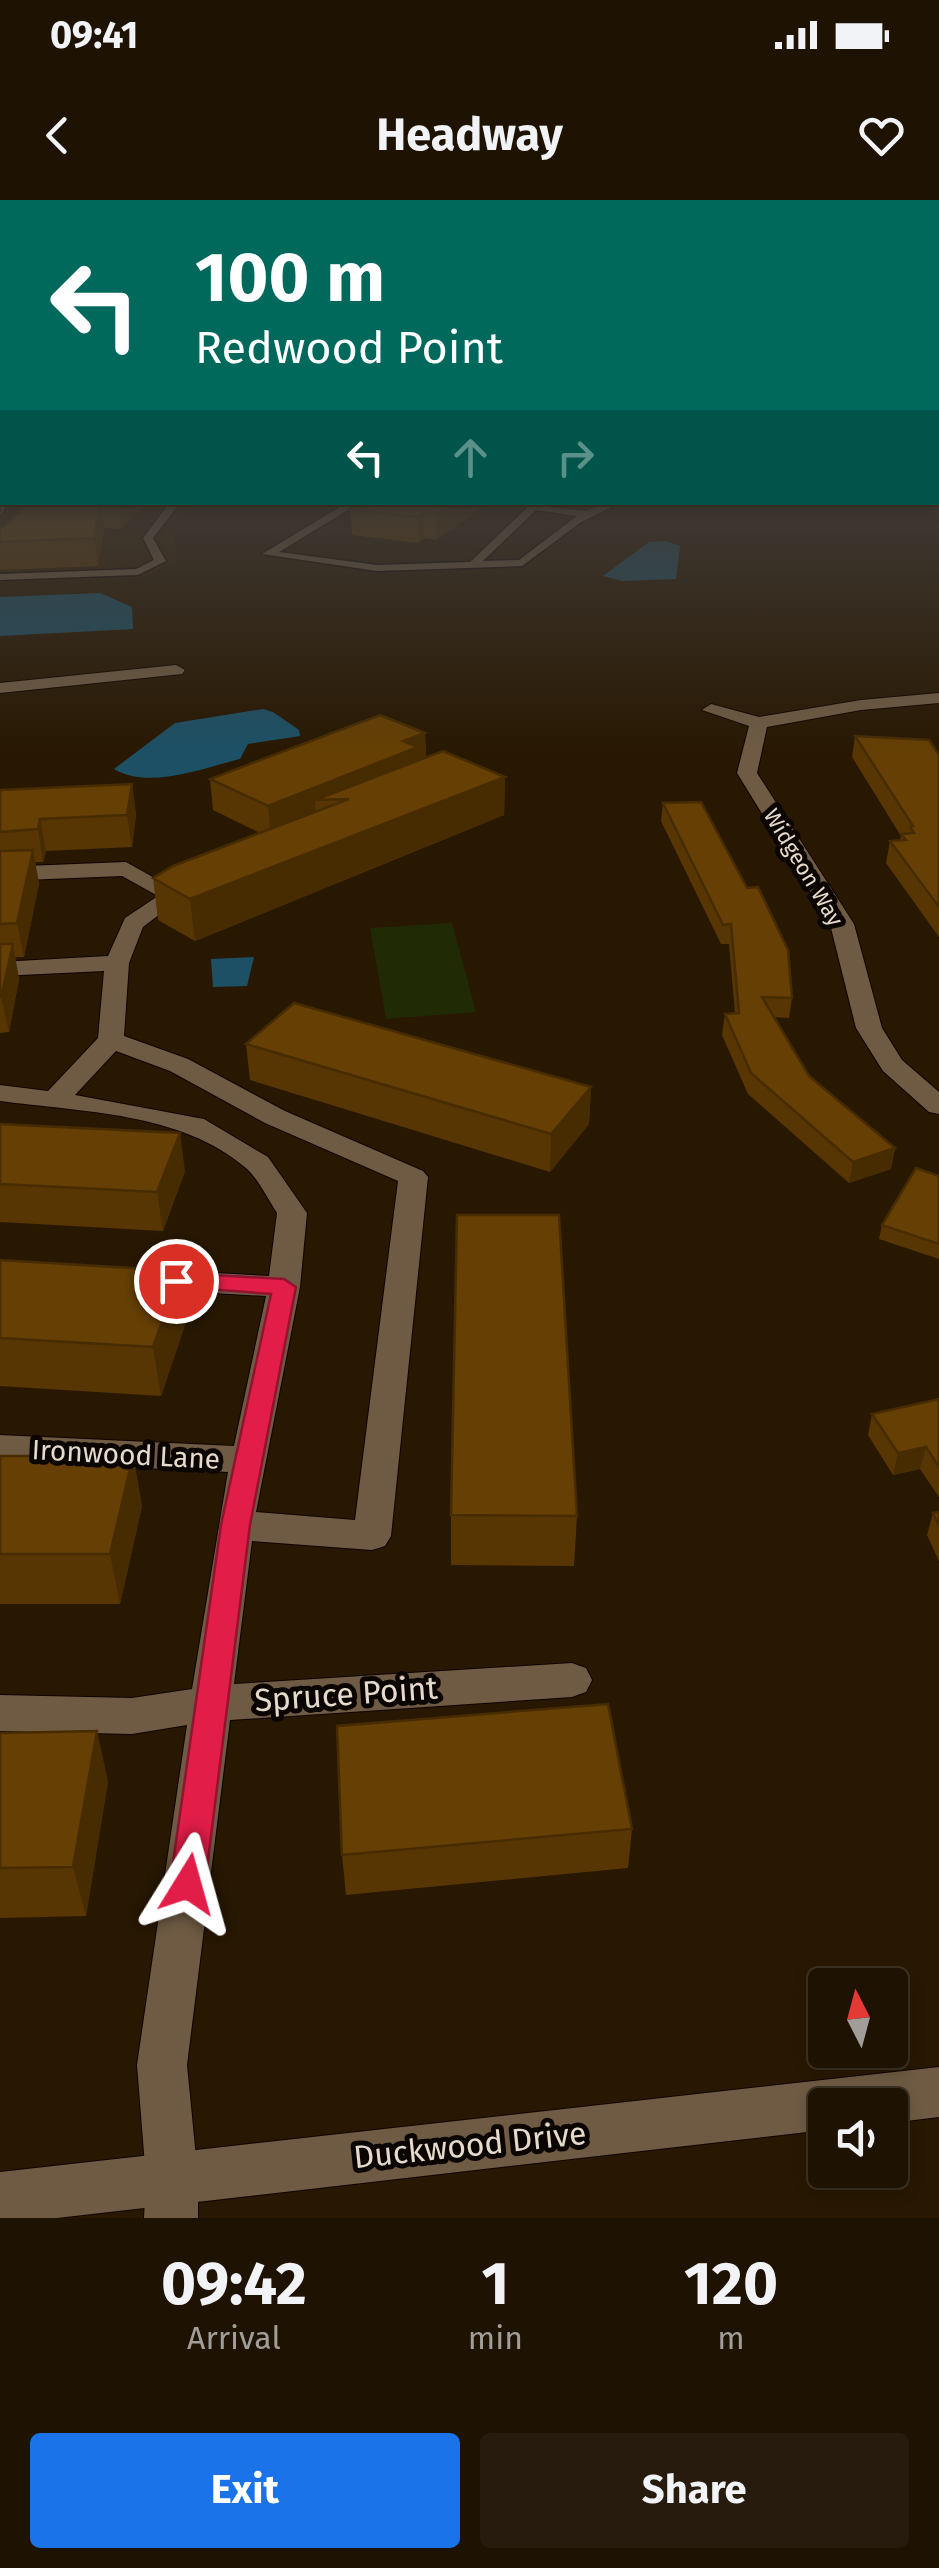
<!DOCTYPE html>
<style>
body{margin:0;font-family:"Fira Sans",sans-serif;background:#261b0c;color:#f1f3f6;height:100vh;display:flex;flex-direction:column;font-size:38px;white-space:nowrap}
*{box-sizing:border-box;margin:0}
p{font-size:32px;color:#a19e99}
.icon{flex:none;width:55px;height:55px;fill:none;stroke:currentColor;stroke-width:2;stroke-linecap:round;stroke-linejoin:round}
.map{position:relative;height:2018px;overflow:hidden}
.details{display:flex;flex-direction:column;background:#1e1202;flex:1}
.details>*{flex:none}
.hud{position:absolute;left:0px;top:0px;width:940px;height:305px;box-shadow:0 5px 15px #0003,0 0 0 2px #3c3224;background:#00695c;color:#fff;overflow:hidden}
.needle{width:65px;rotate:354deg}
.controls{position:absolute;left:808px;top:1768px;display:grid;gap:20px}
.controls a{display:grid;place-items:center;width:100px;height:100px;border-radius:10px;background:#1e1202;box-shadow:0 5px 15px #0003,0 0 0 2px #3c3224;font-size:50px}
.pin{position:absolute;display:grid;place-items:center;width:85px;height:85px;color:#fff;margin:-42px;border:5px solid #fff;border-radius:50%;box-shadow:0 2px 10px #0007}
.me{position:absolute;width:110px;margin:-55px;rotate:8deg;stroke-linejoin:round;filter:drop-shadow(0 0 8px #0008)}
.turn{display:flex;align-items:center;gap:35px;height:210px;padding:0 30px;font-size:45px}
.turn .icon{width:130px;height:130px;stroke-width:2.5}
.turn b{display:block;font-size:70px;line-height:85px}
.lanes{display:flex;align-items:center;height:95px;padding:0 30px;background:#0003;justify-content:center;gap:50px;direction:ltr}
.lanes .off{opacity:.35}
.eta{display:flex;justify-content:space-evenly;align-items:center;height:170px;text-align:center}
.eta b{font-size:60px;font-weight:700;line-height:70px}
.cta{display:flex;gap:20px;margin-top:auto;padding:20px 30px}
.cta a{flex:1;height:115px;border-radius:10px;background:#1a73e8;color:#fff;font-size:40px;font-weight:700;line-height:115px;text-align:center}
.cta a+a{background:#261b0c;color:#f1f3f6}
.status{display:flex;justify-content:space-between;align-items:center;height:70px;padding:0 50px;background:#1e1202;direction:ltr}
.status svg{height:28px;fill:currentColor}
header{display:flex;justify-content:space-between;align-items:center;height:130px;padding:0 30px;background:#1e1202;font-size:45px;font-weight:700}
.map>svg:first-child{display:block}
.built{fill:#301b00}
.green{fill:#202a05}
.water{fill:#1d5065}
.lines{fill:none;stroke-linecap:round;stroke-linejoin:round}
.lane-casing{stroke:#100300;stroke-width:3}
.street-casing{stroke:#100300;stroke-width:2}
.secondary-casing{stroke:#100300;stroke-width:2}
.lane{fill:#6f5b43;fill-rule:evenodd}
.street{fill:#6f5b43;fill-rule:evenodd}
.secondary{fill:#6f5b43;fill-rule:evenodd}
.wall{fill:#573603}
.shaded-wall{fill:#472c02}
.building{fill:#653f03;stroke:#472c02;stroke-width:2.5}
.route{fill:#e11d48;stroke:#92132f;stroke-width:2.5}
.labels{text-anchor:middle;stroke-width:10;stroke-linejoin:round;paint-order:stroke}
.far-street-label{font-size:22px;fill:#e5dacc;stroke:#0b0501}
.street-label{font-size:28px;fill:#e5dacc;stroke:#0b0501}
.near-street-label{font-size:32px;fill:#e5dacc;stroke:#0b0501}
</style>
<div class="status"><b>09:41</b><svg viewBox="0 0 49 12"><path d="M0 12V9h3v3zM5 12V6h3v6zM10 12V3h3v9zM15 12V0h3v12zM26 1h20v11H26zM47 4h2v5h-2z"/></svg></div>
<header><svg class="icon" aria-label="back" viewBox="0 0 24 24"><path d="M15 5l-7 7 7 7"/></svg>Headway<svg class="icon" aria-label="heart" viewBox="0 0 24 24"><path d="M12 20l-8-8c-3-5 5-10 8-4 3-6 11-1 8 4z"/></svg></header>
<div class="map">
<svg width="939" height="2018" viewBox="0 0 939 2018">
<rect width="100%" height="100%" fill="#281802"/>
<!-- built -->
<path class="built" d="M0,270L2,302L194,303L173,335L177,360L141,378L0,383Z"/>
<!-- green -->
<path class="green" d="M452,723L476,812L386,819L370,728Z"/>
<!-- water -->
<g class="water">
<path d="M666,341L680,346L676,379L622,381L603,376L649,342Z"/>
<path d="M100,393L132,407L133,429L0,436V397Z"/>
<path d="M263,509L273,512L299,530L300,536L248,544L240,559C204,568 148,590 114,569L175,523Z"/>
<path d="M254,757L247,786L213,787L211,759Z"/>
</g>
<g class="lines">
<defs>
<g id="lane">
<rect x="938" y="282" width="1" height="6"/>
<path d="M2,299V302H9L0,316Z"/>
<path d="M170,302H181L153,338L166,361L138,375L0,380V374L136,369L154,360L143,338Z"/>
<path d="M348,302H361L279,352L377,365L470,362L530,305L586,311L606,302H622L581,322L522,366L377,371L262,354ZM536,310L577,316L519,360L483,361Z"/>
</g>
<g id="street">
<path d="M176,465L185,470L182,474L0,493V483Z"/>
<path d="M939,493V503L861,510L767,527L757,573L854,724L882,828L902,860L939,892V914L929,912L883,871L856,828L830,724L737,573L749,526L702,510L711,504L759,517L861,500Z"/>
<path d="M126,662L185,695L143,727L129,763L124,836L188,859L285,911L423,971L428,977L391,1336L385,1346L372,1350L252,1341L234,1484L572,1463L586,1468L592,1480L586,1492L572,1497L230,1520L187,1865L198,1978V2018H144L146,1978L137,1865L187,1525L132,1534L0,1531V1495L132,1498L192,1489L228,1272L0,1261V1235L234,1246L266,1096L143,1089L132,1086L127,1079L132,1072L143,1069L269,1076L277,1013C268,999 258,979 246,968C181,912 81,912 0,901V885L48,891L98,838L104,771L0,776V762L108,756L125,718L158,696L122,676L0,681V667ZM116,851L170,871L265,923L398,981L355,1320L256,1312L300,1087L307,1013L268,957L204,919L75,895Z"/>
</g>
<g id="secondary">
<path d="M939,298V306L933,305L932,302H938Z"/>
<path d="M737,302H920L914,306H743Z"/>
<path d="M939,1867V1917L890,1923V1905H825V1930L57,2018H0V1972Z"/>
</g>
</defs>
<!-- lane casing -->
<use href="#lane" class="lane-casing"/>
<!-- street casing -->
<use href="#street" class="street-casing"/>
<!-- secondary casing -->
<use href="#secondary" class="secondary-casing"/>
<!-- lane -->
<use href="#lane" class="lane"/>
<!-- street -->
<use href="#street" class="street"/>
<!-- secondary -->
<use href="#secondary" class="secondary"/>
</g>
<!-- wall -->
<g class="wall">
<path d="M30,302H147L121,329L104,328L98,366L0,370V330Z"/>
<path d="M350,302H489L436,340L424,338L418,343L352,335Z"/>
<path d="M425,533L426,557L505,577L504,615L195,741L158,720L153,678L260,633L213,610L210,579Z"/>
<path d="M855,536L939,555V737L886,663L890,641L900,640L901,636L852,557Z"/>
<path d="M132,584L136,615L132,647L46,651L43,662H35L39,683L24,757H15L19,779L9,832L0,833V590Z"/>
<path d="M663,603L792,798L789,818L774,817L809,876L895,948L891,969L849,983L748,894L722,835L725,814L735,813L729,744H721L661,621Z"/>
<path d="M246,844L591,887L589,924L550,972L250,880Z"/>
<path d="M0,924L185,971L163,1031L0,1022Z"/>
<path d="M939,976V1059L879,1039L882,1025Z"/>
<path d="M0,1060L187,1119L161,1196L0,1186Z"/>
<path d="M939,1199V1297L920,1269L893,1275L868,1235L872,1214Z"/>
<path d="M0,1256H133L142,1306L120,1404H0Z"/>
<path d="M939,1312V1361L927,1335L933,1313Z"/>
<path d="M451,1315L577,1316L574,1366L451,1365Z"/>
<path d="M0,1533L108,1581L86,1716L0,1718Z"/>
<path d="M632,1629L628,1668L346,1695L342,1655Z"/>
</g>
<!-- shaded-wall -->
<g class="shaded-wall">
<path d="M101,302L104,328L98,366L94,338Z"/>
<path d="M118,302H147L121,329Z"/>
<path d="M453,302H489L436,340V314Z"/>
<path d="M424,313V338L418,343L417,317Z"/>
<path d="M425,533L426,563L349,599L315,600L316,619L271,638L268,606L403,541Z"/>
<path d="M505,577L504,615L195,741L190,699Z"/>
<path d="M132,584L136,615L132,647L127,615Z"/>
<path d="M40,619L46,651L43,662L38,629Z"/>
<path d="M33,650L39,683L24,757L17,723Z"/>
<path d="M13,744L19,779L9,832L1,797Z"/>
<path d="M591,887L589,924L550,972L551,934Z"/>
<path d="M180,933L185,971L163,1031L157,992Z"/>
<path d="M895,948L891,969L849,983L853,962Z"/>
<path d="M180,1071L187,1119L161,1196L153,1147Z"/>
<path d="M926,1247L920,1269L893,1275L898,1253Z"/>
<path d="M133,1256L142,1306L120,1404L110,1354Z"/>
<path d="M97,1531L108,1581L86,1716L73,1667Z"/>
</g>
<!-- building -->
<g class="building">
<path d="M30,302H100L94,338L0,342V330Z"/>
<path d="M353,302H453L436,314L424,313L417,317L350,309L357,305L350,304Z"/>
<path d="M380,515L425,533L403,541L418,547L268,606L210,579Z"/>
<path d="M855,536L929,540L939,555V707L890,641L906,640L901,634L914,633L910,627L913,626Z"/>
<path d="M443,551L505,577L190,699L153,678L173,666L349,599L315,600Z"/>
<path d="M132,584L127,615L40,619L38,629L0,632V590Z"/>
<path d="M701,602L747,688L758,687L788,750L792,798L762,797L809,876L895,948L853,962L751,873L725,814L739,813L731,724L723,725L663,603Z"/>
<path d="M33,650L17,723L0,724V651Z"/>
<path d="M0,744H13L1,797H0Z"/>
<path d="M294,803L591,887L551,934L246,844Z"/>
<path d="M0,924L180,933L157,992L0,984Z"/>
<path d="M916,968L939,976V1044L882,1025Z"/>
<path d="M457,1015H559L577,1316L451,1315Z"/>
<path d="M0,1060L180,1071L153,1147L0,1138Z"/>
<path d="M939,1199V1267L926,1247L898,1253L872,1214Z"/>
<path d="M0,1256H133L110,1354H0Z"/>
<path d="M939,1312V1326L933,1313Z"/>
<path d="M608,1504L632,1629L342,1655L337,1526Z"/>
<path d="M97,1531L73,1667L0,1668V1533Z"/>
</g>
<!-- sky -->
<linearGradient id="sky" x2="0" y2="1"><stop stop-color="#160d01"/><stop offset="0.49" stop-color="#423d39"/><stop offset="1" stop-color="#423d39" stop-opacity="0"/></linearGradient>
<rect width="939" height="553" fill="url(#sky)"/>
<!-- route -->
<path class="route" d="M176,1073L284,1079L296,1087L250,1325L205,1684L200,1695L188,1700L176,1695L170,1684L221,1325L271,1094L167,1086L164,1081Z"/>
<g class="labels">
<!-- far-street labels -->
<g class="far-street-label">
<text transform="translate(804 667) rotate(59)" y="8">Widgeon Way</text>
</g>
<!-- street labels -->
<g class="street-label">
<text transform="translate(126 1254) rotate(3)" y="10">Ironwood Lane</text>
</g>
<!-- near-street labels -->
<g class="near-street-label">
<text transform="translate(346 1494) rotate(-4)" y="11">Spruce Point</text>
<text transform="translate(470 1945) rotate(-6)" y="11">Duckwood Drive</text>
</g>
</g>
</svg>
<div class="controls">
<a><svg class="needle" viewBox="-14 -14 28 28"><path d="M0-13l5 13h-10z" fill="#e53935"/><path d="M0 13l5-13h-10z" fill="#a19e99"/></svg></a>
<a><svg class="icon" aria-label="sound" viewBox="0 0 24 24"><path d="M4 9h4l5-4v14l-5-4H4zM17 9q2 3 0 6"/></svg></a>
</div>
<div class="pin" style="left:176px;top:1081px;background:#d93025"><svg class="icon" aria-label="arrive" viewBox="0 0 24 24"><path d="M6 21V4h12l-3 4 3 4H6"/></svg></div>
<svg class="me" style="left:188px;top:1684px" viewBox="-20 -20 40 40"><path d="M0-17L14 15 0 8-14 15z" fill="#e11d48" stroke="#fff" stroke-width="4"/></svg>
<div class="hud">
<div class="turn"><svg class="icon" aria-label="left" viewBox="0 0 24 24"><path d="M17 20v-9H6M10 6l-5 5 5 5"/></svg><div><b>100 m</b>Redwood Point</div></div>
<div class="lanes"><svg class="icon" aria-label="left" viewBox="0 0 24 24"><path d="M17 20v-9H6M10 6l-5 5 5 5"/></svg><svg class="icon off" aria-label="ahead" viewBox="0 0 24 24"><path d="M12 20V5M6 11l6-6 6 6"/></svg><svg class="icon off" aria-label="right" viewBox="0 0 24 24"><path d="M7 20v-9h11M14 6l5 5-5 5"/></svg></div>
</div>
</div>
<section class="details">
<div class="eta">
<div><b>09:42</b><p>Arrival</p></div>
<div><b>1</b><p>min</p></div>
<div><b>120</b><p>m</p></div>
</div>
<div class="cta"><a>Exit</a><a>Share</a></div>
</section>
